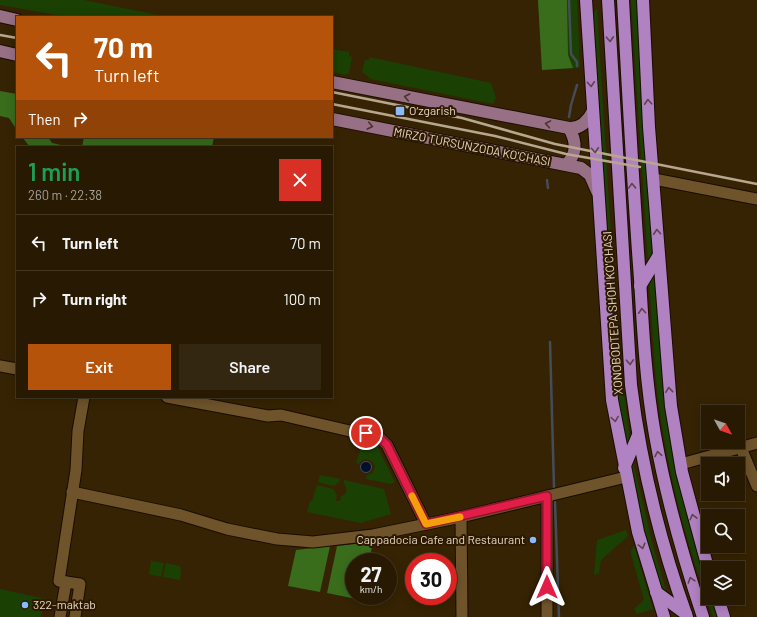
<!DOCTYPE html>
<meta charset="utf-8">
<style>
body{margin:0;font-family:Barlow,sans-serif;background:#342711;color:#f1f3f6;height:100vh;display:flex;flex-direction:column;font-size:15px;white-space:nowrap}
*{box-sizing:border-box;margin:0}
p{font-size:13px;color:#a5a199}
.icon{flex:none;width:22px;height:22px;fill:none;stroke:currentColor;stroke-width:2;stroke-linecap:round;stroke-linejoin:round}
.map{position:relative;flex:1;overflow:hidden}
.panel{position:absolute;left:16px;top:146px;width:317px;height:252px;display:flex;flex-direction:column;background:#281a02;border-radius:0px;box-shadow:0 2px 10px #0003,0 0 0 1px #443824}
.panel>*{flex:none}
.guide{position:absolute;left:16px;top:16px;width:317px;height:122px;border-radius:0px;box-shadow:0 2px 10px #0003,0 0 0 1px #443824;background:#b45309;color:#fff;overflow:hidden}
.needle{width:26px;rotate:130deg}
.controls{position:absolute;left:701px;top:405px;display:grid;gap:8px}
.controls a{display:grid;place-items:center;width:44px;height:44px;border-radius:0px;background:#281a02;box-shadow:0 2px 10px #0003,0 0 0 1px #443824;font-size:20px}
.speed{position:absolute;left:345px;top:553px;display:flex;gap:8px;font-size:20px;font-weight:700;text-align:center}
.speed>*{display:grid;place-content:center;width:52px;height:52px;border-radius:50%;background:#281a02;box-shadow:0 2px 10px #0003,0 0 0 1px #443824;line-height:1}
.speed small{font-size:10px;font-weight:400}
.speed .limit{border:6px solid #d22;background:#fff;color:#111}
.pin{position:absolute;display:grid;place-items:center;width:34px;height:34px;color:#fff;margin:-17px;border:2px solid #fff;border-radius:50%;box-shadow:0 1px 4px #0007}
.me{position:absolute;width:44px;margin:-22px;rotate:0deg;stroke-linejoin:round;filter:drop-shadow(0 0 3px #0008)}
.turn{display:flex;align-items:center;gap:14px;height:84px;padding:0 12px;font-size:18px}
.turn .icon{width:52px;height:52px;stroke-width:2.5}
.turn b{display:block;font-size:28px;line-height:34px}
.then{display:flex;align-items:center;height:38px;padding:0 12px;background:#0003;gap:8px;font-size:15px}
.round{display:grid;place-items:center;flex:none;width:42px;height:42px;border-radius:0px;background:#342711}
.summary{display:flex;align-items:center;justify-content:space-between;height:68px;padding:0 12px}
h1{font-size:24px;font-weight:600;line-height:30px;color:#1e9e55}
.cta{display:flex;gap:8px;margin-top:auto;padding:8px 12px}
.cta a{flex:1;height:46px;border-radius:0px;background:#b45309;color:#fff;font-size:16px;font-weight:600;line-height:46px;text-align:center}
.cta a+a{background:#342711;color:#f1f3f6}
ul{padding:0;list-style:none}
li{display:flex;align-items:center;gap:12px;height:56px;padding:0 12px;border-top:1px solid #443824}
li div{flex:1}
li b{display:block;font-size:15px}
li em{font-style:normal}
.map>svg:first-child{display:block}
.green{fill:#1b4004}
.forest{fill:#396d1c}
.water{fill:#00102c;stroke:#454c59}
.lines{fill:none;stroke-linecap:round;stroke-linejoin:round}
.stream{stroke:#454c59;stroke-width:2.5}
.minor-casing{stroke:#1a0d00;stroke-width:13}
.major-casing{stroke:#1a0d00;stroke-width:14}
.highway-casing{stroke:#1a0d00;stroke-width:14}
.minor{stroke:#6f542b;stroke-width:11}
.major{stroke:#977086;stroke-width:12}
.highway{stroke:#b182c2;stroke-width:12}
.rail{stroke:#b7a78f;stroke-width:2.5}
.oneway{stroke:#61434e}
.oneway2{stroke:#4c3328}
.route-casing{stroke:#92132f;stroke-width:10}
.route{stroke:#e11d48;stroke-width:7}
.slow{stroke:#f59e0b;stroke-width:7}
.poi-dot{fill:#8abafc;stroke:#2c1900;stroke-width:1.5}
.labels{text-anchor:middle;stroke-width:4;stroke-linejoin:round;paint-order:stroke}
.poi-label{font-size:12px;fill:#e6d7c2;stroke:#2c1900;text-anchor:start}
.street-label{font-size:12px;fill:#e6d7c2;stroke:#2c1900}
</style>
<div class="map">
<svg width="757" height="617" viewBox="0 0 757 617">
<rect width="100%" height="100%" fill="#362303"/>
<!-- green -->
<g class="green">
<path d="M0,0H84L168,17H67L0,5Z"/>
<path d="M538,0H577L580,68L542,70Z"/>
<path d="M631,0H637L654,256L648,263Z"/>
<path d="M597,8L617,334L630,442L628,451L617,397L591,18Z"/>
<path d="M332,49L349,52V56L352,57L349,73L345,75L332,72Z"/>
<path d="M369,57L491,83L496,98L493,104L371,79L362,72L365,60H369Z"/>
<path d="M652,276L654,278L663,389L673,453L687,518L708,585V598H713L719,617H713C686,544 666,467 657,389C653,353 652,316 649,280Z"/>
<path d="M363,442L377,446L395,482L391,484L366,479L367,475L373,473L375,466C371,458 363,457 359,464L356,463Z"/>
<path d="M633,461L653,546L668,597L661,592L651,561L629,468Z"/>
<path d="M320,475L340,479L339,482L334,486L318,482Z"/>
<path d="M344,480L384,489L391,514L361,523L307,512L310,501H312L317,485L333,489L337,495L336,501H340L341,496L345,494L347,490L344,483Z"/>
<path d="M626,530L628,536L601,560L599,573L594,575L597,540Z"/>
<path d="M634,545L653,609L637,614L634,609L644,600L631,554V550Z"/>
<path d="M151,561L164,563L161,577L149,574Z"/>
<path d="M166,563L180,566L181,571L180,580L163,577Z"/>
<path d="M0,589L45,599L41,617H0Z"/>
</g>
<!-- forest -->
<g class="forest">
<path d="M538,0H567L568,55L573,68L542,70Z"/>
<path d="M0,91L17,94V130L9,118L0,116Z"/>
<path d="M22,137H48L52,143L70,147H30Z"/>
<path d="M84,137H214L212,147H82Z"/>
<path d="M373,542L369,562H354V596H362L361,600L327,593L337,546Z"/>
<path d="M330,546L320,592L288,586L296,550Z"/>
</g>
<!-- water -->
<circle class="water" cx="366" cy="467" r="5.5"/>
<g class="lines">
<!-- stream -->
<g class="stream">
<path d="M569,0L571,54L577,62V66"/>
<path d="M569,117L571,105L577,85"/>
<path d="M547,180L548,188"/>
<path d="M550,342L554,487"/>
<path d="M555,502L559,617"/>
</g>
<defs>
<g id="minor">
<path d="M654,179L757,199"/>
<path d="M0,366L17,369"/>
<path d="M167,397L268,416L281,415L380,438L387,445L426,524"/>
<path d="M741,448L757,486"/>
<path d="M681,464L757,443"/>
<path d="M72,492L181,515L227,529L277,539L313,542L373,535L461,517L626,477"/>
<path d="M547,496V617"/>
<path d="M461,517L462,617"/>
<path d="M60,617L66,582"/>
<path d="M75,617L80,584L59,581L76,470L78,431L84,397"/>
</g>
<g id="major">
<path d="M0,16L17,20"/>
<path d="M0,51L17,55"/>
<path d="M332,82L569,128C581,129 588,121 593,111"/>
<path d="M332,119L581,168L590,175L597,191"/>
<path d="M566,165C577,154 577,142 569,128"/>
</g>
<g id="highway">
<path d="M586,0L612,400L638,532L664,617"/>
<path d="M608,0L631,385C641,464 660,542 687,617"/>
<path d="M623,0C628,93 633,186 640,279C643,331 646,384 655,435C666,497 683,557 703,617"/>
<path d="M643,0L649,127L671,406L682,472L708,568"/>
<path d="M640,286L659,255"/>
<path d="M624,468L638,435"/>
<path d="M656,592L686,614"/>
<path d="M718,598L724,617"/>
</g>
</defs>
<!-- minor casing -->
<use href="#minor" class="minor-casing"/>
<!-- major casing -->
<use href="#major" class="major-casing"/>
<!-- highway casing -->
<use href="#highway" class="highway-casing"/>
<!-- minor -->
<use href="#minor" class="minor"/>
<!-- major -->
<use href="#major" class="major"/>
<!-- highway -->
<use href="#highway" class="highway"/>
<!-- rail -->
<g class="rail">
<path d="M0,35L17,38"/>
<path d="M332,92L462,118L555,144L757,184"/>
<path d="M332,104L495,136L566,154L640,167"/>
</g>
</g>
<!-- one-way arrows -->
<defs><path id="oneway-chevron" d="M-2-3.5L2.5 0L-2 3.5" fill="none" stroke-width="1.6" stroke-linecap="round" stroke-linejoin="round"/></defs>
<g class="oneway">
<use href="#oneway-chevron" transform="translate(610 39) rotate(87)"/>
<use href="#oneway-chevron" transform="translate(591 84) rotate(86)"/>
<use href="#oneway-chevron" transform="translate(648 102) rotate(-93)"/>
<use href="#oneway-chevron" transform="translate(595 150) rotate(86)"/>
<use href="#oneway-chevron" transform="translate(632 186) rotate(-92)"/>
<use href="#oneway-chevron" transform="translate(657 232) rotate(-94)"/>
<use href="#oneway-chevron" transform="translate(642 311) rotate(-94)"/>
<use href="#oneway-chevron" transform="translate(630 362) rotate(87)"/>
<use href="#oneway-chevron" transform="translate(669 390) rotate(-96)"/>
<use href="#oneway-chevron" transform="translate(615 419) rotate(81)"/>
<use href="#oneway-chevron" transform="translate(658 454) rotate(-101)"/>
<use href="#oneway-chevron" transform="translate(693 517) rotate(-104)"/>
<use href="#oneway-chevron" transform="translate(642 546) rotate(75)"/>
<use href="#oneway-chevron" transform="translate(691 580) rotate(-108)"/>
</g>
<g class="oneway2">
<use href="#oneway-chevron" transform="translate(407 97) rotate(-169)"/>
<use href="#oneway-chevron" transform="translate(548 124) rotate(-170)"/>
<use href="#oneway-chevron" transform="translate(370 126) rotate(11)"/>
</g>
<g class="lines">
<defs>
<path id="route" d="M366,433L380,438L387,445L426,524L547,496V587"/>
</defs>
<!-- route casing -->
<use href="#route" class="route-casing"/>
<!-- route -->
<use href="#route" class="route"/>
<!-- slow -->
<path class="slow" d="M412,496L426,524L460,517"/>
</g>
<!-- markers -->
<g class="poi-dot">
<rect x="395" y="106" width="10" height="10" rx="2"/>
<circle cx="533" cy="540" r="4"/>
<circle cx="25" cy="605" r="4"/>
</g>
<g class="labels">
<!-- poi labels -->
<g class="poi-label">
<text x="409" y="115">O‘zgarish</text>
<text x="525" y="544" text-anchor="end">Cappadocia Cafe and Restaurant</text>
<text x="33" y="609">322-maktab</text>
</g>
<!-- street labels -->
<g class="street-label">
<text transform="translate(472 147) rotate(11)" y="4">MIRZO TURSUNZODA KO'CHASI</text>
<text transform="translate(613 313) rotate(-94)" y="4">XONOBODTEPA SHOH KO'CHASI</text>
</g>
</g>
</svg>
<div class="controls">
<a><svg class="needle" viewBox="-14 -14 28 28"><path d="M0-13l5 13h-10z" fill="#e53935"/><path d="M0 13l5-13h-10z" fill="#a5a199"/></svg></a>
<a><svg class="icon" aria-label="sound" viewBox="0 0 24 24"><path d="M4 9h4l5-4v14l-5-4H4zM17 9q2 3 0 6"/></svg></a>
<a><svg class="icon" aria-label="search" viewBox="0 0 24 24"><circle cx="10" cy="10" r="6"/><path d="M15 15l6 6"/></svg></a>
<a><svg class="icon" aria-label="layers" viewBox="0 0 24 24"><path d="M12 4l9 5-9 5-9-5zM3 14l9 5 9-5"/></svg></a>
</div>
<div class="speed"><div>27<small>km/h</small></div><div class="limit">30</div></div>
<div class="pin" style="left:366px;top:433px;background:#d93025"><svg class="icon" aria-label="arrive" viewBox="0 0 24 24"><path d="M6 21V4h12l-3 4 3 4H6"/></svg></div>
<svg class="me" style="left:547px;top:587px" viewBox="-20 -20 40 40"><path d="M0-17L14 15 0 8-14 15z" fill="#e11d48" stroke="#fff" stroke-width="4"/></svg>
<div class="guide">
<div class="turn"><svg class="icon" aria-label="left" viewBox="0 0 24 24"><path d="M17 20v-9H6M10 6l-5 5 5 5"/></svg><div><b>70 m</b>Turn left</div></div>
<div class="then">Then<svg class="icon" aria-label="right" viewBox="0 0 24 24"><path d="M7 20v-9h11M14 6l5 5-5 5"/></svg></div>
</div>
<section class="panel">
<div class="summary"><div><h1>1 min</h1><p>260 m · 22:38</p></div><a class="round" style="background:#d93025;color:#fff"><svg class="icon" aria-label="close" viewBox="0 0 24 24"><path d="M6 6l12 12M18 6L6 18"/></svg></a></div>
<ul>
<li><svg class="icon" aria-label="left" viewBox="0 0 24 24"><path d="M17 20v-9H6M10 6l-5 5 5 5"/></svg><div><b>Turn left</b></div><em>70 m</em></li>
<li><svg class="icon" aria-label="right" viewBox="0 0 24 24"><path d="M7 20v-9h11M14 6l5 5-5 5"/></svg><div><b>Turn right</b></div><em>100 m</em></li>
</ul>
<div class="cta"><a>Exit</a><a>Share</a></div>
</section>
</div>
